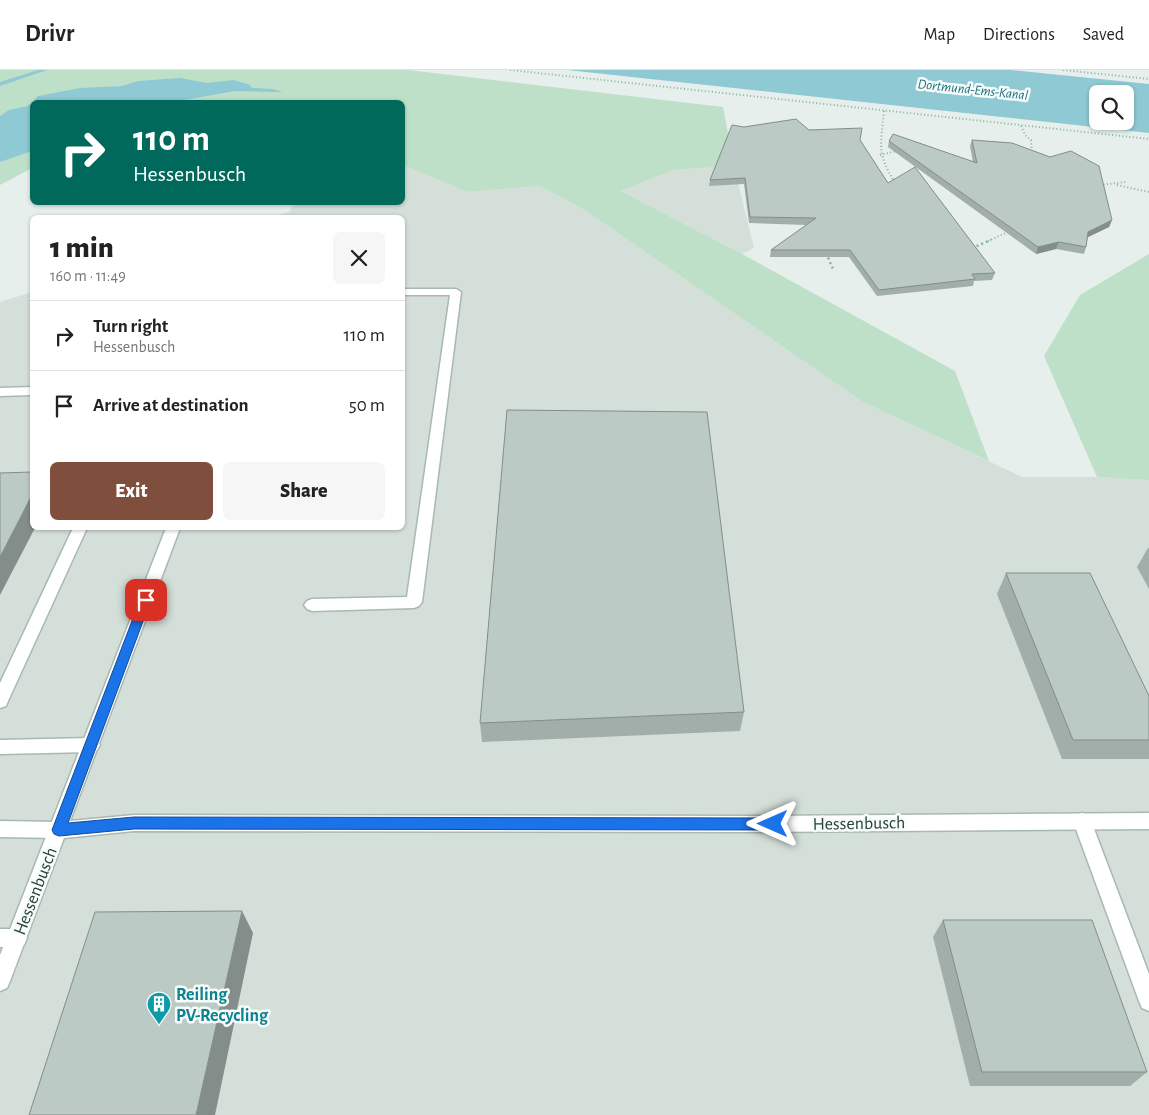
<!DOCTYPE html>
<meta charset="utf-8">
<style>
body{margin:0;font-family:"Alegreya Sans",sans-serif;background:#f6f6f6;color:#222;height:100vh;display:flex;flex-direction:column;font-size:19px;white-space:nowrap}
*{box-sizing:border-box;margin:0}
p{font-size:16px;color:#767676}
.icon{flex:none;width:28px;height:28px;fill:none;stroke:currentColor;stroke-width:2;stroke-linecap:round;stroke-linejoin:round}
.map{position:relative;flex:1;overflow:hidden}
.panel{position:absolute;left:30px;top:145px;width:375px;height:315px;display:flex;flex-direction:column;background:#fff;border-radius:8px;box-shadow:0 1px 4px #0004}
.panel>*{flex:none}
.hud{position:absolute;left:30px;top:30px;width:375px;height:105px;border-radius:8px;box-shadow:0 1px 4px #0004;background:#00695c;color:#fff;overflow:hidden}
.controls{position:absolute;left:1089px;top:15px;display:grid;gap:10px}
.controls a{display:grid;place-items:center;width:45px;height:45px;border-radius:8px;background:#fff;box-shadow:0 1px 4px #0004;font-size:25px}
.pin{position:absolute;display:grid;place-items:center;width:42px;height:42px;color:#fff;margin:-21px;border-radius:10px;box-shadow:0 2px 8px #0006}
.me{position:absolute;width:55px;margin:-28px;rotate:270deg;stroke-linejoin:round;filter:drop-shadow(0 0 4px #0008)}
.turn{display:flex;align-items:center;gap:18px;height:105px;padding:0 20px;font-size:22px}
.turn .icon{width:65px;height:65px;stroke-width:2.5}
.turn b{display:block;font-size:35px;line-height:42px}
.round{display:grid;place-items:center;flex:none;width:52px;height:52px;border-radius:8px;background:#f6f6f6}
.summary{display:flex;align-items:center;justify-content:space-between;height:85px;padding:0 20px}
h1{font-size:30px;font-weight:800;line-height:38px}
.primary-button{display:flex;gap:10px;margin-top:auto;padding:10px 20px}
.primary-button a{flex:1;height:58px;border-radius:8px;background:#804e3d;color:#fff;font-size:20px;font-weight:800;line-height:58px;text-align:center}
.primary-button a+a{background:#f6f6f6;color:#222}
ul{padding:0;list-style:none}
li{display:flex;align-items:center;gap:15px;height:70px;padding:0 20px;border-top:1px solid #e0e0e0}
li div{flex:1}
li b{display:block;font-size:19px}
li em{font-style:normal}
header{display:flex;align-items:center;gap:30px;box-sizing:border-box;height:70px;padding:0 25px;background:#fff;border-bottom:1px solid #e0e0e0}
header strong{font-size:24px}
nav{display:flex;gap:28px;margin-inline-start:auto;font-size:18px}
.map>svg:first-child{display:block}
.built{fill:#d4dfda}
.green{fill:#bfe0c8}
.water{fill:#8ec9d4;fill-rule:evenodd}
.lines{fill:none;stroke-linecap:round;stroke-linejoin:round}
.stream{fill:#8ec9d4;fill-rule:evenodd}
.service-casing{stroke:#a8b8b2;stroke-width:3}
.minor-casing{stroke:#a8b8b2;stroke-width:3}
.path-far1{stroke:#86b3a5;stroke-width:2;stroke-dasharray:1 2.5;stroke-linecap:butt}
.path{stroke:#86b3a5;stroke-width:2.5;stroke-dasharray:2 3;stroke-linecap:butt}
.service{fill:#fff;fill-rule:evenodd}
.minor{fill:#fff;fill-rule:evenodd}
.wall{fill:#a1aea9}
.shaded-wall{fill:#838d89}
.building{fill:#bbcac4;stroke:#838d89}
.route{fill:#1a73e8;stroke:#114b97}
.labels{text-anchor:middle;stroke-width:5;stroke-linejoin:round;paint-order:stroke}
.far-water-label{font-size:14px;font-style:italic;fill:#1c6f80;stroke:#f7fbf9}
.near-street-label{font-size:18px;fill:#24423a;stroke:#f7fbf9}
.near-culture-label{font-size:18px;font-weight:bold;fill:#0d838f;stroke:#f7fbf9;text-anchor:start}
</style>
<header>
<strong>Drivr</strong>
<nav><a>Map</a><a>Directions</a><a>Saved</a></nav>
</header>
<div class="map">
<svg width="1149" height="1045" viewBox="0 0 1149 1045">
<rect width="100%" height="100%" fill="#e6efeb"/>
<!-- built -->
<g class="built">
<path d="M403,95L467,122L540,116L586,141L863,332L1022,407H1097L1149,410V1045H0V232L32,222V458H402V148L270,147L289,142L294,133L402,132Z"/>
<path d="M734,96L754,178L742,184L621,121L673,100Z"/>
</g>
<!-- green -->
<g class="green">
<path d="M0,0H408L723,37L734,96L673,100L621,121L742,184L955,301L989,391L863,332L586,141L540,116L467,122L403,95L402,32H32V98L0,115Z"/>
<path d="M1149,184V410L1097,407L1044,286L1080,225Z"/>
</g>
<!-- water -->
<g class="water">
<path d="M567,0H1010L1149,14V63ZM1098,24H1125V51H1098Z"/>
<path d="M180,8L207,13L234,10L250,15L252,18L272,19L283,22L235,21L179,31L148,32H32V81L0,92V46L9,40L28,36L38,26L80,18L122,16L138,11Z"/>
</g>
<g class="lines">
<!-- stream -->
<path class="stream" d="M38,0H47L0,16V12Z"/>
<defs>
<g id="service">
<path d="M402,219H456L461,222L422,532L419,536L414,538L312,541L307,539L304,535L307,531L312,529L407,527L450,225H402Z"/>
<path d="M32,317V325L0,326V318Z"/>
<path d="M73,458H87L8,631L6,636L0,638V613Z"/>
<path d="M91,668L97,670L100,675L97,680L91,682L0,684V670Z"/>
<path d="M1082,743L1088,745L1091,751L1149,904V941L1142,938L1139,931L1073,751L1076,745Z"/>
<path d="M0,751L59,752L65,754L68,760L65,766L59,768L0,767Z"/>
<path d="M0,859H17L24,861L27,868L24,875L17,877H0Z"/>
</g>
<path id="minor" d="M166,458H180L70,751L134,745L753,746L1149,743V759L753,762L134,761L64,768L10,911L7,918L0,921V885Z"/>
</defs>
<!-- service casing -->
<use href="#service" class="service-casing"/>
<!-- minor casing -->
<use href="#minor" class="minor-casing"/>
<!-- path-far1 -->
<g class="path-far1">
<path d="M510,0L1149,69"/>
<path d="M1063,0L1149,9"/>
<path d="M884,41C881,75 876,82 895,113"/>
<path d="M1021,56L1025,65L1031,70L1032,83"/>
<path d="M880,85L897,81"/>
<path d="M1100,115L1126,112"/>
<path d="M1117,115L1149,122"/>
<path d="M988,171L1010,161"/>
</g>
<!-- path -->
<g class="path">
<path d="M972,178L991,170"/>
<path d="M826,183L833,199"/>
</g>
<!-- service -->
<use href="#service" class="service"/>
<!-- minor -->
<use href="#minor" class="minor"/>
</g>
<!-- wall -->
<g class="wall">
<path d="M744,57L809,60L860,70L888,113L995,203L992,210L974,211L973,216L877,226L849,187H770L771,180L807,155L749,153L744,114L709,116L710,110Z"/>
<path d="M972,70L1112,150L1109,157L1088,167L1086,177L1084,184L1056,179L1036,184L888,77L889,71L973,92L970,76Z"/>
<path d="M1148,478H1149V519L1137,497Z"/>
<path d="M1006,503L1149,626V689H1062L997,524Z"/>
<path d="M744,642L740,661L482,672L480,653Z"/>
<path d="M943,850L1147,1002L1130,1016H970L933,867Z"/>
</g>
<!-- shaded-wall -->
<g class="shaded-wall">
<path d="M1112,150L1109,157L1086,168L1088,162Z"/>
<path d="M1059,172L1056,179L1036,184L1038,177Z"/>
<path d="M32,425V458H35L0,525V487Z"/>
<path d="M242,841L253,863L215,1045H196Z"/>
</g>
<!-- building -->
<g class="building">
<path d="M796,49L809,60L862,58L860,70L888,113L915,97L995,203L972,204L975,209L879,220L850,180H771L816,148L750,147L745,108L710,110L732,55L744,57Z"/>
<path d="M893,64L977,93L972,70L1012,73L1050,87L1071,81L1099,96L1112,150L1088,162L1086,177L1059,172L1038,177L889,71Z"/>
<path d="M507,340L707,342L744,642L480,653Z"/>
<path d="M32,402V425L0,487V403Z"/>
<path d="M1006,503H1090L1149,626V670H1073Z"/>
<path d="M242,841L196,1045H29L95,842Z"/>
<path d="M943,850H1092L1147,1002H982Z"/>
</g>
<!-- route -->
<path class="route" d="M146,526L151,530L68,753L134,747L773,748L778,750L780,754L778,759L773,760L134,759L59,766L54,764L52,760L140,530Z"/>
<!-- icons -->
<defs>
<symbol id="building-pin" viewBox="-11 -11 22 30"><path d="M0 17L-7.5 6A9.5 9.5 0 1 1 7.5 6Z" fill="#0f9aa8" stroke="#f7fbf9"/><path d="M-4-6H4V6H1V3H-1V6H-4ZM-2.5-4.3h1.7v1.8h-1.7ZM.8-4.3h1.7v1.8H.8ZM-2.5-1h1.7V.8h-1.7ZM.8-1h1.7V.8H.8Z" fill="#fff"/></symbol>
</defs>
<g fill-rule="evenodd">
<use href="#building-pin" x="145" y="920" width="28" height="38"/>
</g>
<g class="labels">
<!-- far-water labels -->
<g class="far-water-label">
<text transform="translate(973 19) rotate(6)" y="5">Dortmund-Ems-Kanal</text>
</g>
<!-- near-street labels -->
<g class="near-street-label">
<text transform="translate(859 753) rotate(-1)" y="6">Hessenbusch</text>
<text transform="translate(35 821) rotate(-69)" y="6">Hessenbusch</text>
</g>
<!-- near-culture labels -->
<g class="near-culture-label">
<text x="176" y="930">Reiling<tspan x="176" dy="21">PV-Recycling</tspan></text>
</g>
</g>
</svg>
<div class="controls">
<a><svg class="icon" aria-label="search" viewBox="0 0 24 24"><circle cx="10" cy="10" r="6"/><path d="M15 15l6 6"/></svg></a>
</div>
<div class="pin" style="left:146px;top:530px;background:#d93025"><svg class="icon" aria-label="arrive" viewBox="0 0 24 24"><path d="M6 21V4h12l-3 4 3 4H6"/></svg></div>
<svg class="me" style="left:773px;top:754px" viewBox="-20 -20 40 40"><path d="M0-17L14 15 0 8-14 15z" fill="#1a73e8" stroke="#fff" stroke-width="4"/></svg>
<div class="hud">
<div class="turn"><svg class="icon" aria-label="right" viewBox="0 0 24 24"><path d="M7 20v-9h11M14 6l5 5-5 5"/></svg><div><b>110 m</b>Hessenbusch</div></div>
</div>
<section class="panel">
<div class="summary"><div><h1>1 min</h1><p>160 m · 11:49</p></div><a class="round"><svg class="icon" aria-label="close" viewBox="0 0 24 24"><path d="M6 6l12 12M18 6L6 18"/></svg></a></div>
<ul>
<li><svg class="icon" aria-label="right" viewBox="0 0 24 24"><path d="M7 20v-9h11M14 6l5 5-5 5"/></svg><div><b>Turn right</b><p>Hessenbusch</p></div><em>110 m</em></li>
<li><svg class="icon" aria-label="arrive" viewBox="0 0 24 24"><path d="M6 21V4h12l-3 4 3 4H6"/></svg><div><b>Arrive at destination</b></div><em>50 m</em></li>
</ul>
<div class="primary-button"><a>Exit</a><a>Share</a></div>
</section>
</div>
